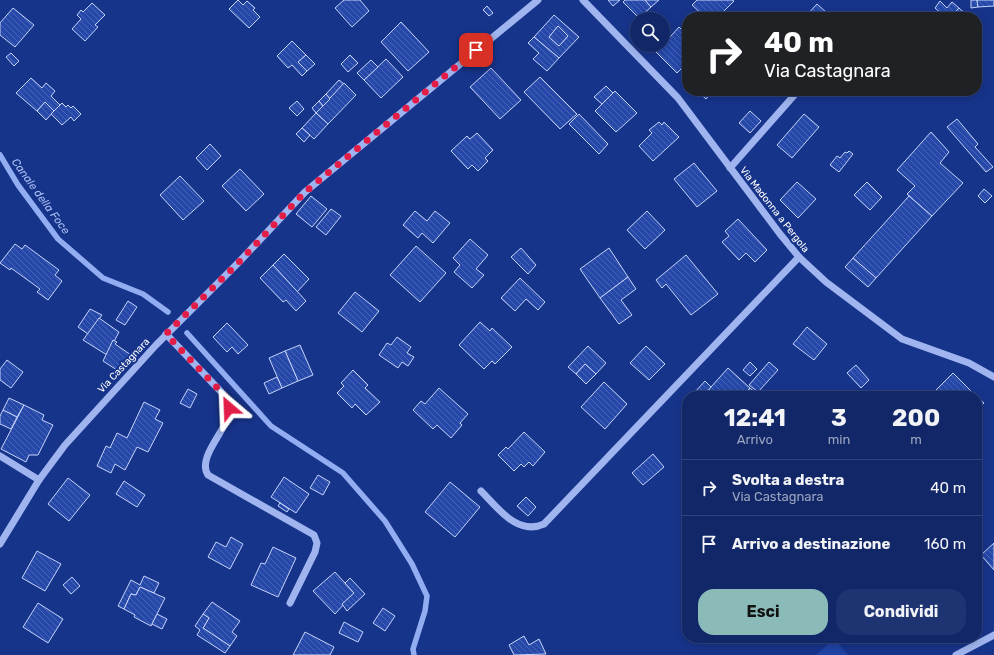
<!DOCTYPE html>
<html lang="it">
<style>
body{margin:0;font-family:Rubik,sans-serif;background:#1e3371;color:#f1f3f6;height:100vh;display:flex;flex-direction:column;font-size:15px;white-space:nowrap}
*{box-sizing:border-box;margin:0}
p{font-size:13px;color:#9ca5c0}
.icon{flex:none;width:22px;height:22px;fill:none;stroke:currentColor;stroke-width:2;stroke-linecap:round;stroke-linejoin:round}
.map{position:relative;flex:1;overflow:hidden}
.side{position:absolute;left:682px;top:391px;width:300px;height:252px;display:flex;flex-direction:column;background:#112768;border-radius:16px;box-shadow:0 2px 10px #0003,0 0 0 1px #30447c}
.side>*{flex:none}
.guide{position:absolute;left:682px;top:12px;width:300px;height:84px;border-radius:16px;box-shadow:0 2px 10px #0003,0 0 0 1px #30447c;background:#202124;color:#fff;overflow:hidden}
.tools{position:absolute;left:630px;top:12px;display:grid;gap:8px}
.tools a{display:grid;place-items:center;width:40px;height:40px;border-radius:50%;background:#112768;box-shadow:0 2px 10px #0003,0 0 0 1px #30447c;font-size:20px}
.pin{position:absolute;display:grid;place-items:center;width:34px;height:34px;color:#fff;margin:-17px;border-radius:8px;box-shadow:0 2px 6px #0006}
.me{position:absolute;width:44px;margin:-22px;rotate:334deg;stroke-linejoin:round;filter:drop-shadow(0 0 3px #0008)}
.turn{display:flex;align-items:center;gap:14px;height:84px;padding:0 16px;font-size:18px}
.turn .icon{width:52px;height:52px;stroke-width:2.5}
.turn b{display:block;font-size:28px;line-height:34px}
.eta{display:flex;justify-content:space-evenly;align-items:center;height:68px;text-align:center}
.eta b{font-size:24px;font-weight:700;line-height:28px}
.cta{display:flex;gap:8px;margin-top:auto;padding:8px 16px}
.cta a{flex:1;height:46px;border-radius:16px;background:#8bbbb9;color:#111;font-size:16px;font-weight:700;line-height:46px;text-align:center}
.cta a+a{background:#1e3371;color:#f1f3f6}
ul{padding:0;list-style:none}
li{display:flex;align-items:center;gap:12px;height:56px;padding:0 16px;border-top:1px solid #30447c}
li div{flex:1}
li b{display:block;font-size:15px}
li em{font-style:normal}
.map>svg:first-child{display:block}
.green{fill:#1f43a4}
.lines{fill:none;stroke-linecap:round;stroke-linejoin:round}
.stream{stroke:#92adf1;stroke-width:5.5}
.building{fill:url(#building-back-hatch);stroke:#c6d4fb;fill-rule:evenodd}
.minor{stroke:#a0b5ef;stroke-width:7}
.route{stroke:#e11d48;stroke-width:7;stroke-dasharray:0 12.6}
.labels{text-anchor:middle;stroke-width:4;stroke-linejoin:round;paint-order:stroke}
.street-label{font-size:10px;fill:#fff;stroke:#17348b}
.water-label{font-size:11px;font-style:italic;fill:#acc0f6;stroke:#17348b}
</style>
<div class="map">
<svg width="994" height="655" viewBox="0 0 994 655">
<defs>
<pattern id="building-back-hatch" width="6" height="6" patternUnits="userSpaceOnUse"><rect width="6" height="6" fill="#2548a9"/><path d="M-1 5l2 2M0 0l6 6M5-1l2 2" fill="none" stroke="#4663b6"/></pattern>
</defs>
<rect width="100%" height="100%" fill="#17348b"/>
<!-- green -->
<path class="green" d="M834,639L848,655H816Z"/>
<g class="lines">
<!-- stream -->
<g class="stream">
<path d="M0,155L18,185L58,239L103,278L143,294L168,312"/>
<path d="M187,333L271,426L343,473L385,521L412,564L427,596L425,611L413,649L414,655"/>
</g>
</g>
<!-- building -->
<g class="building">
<path d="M238,0L243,5L247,1L255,8L253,10L260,17L249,28L229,9Z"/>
<path d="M344,0H360L369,11L352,27L335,8Z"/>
<path d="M608,0H620L613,6Z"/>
<path d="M625,0H645L651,7L639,18L623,2Z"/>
<path d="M645,0H659L651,7Z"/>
<path d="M697,0H732L734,1L718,17H705L692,5Z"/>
<path d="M971,0H977L978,7L971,8Z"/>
<path d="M977,0H994V6L978,7Z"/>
<path d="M940,1L947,8L952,2L959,8L951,17H942L943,15L935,8Z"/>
<path d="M92,3L105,15L95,25L98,27L85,41L72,29L81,19L77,15L81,10L83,12Z"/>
<path d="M817,4L827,13L823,17H805Z"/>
<path d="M487,6L493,13L489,16L483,10Z"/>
<path d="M13,8L34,25L15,47L0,35V23Z"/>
<path d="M959,8L969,17H951Z"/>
<path d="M797,12L803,17H792Z"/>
<path d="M554,15L579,37L559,58L534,37ZM558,26L568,36L559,46L549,37Z"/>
<path d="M401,22L429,52L408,71L381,42Z"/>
<path d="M558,26L568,36L559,46L549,37Z"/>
<path d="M679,27L687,35V63L677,73L655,51L663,45Z"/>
<path d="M534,37L559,58L547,71L533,59L539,53L528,43Z"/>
<path d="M292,41L306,55L298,62L307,71L302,76L292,65L288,68L277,56Z"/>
<path d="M11,53L19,61L14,66L6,57Z"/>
<path d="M306,55L315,64L307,71L298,62Z"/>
<path d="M350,55L358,63L348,72L341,64Z"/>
<path d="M386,59L403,77L381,98L364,80Z"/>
<path d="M371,60L378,67L364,80L357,73Z"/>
<path d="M491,68L521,100L500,119L470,87Z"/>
<path d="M540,77L577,114L560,129L524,92Z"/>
<path d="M31,78L42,88L46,83L55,91L51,96L60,105L54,111L45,102L37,111L16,93Z"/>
<path d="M339,80L344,84L330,99L326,94Z"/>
<path d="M344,83L356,95L328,124L316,113Z"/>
<path d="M606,86L613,93L602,104L594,97Z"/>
<path d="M615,91L637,113L616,132L595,111Z"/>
<path d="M697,91H713L706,99Z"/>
<path d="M326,94L330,99L323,106L319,101Z"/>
<path d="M297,101L304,109L297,116L289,108Z"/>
<path d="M319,101L323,106L316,113L312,108Z"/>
<path d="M45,102L54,111L46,120L37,111Z"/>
<path d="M62,103L66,107L68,105L71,108L73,106L81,114L74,121L71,117L62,125L51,114Z"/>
<path d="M750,111L761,121L750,133L739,123Z"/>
<path d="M316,113L328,124L314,139L302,128Z"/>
<path d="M579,114L608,144L599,154L569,124Z"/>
<path d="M804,114L819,127L792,158L777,145Z"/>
<path d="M957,119L978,144L975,147L993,167L986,172L947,127Z"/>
<path d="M659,122L662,125L664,122L679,137L653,161L639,146L652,133L649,130Z"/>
<path d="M302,128L310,135L304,142L296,134Z"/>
<path d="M931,132L949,152L940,163L963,183L932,216L907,194L915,186L897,170Z"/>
<path d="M477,133L493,150L485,158L488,161L478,171L472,165L468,169L451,151L467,136L470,139Z"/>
<path d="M210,144L221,156L207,170L196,158Z"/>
<path d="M849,151L853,154L839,172L830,165L837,156L840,158L845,152L847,153Z"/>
<path d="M694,163L717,191L697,207L674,179Z"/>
<path d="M240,169L264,194L246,211L222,186Z"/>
<path d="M180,176L204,201L183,220L160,195Z"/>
<path d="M797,182L816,199L798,218L780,200Z"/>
<path d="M867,182L882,197L870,210L854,195Z"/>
<path d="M984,189L992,196L985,203L978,196Z"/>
<path d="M311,196L327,209L312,227L296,214Z"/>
<path d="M909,196L932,216L876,278L853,258Z"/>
<path d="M331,209L341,216L326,235L316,227Z"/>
<path d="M415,211L427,221L435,211L450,223L433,243L422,233L418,238L403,225Z"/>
<path d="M647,211L665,230L645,249L627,230Z"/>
<path d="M738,219L767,250L755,262L746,253L739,260L722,242L729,236L725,231Z"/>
<path d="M470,239L488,255L476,269L484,275L472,288L454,272L460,265L453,258Z"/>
<path d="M15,244L22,249L25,245L59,270L55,275L62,281L48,300L37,292L40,289L11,268L10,270L0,263Z"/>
<path d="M416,246L446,273L420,302L390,275Z"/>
<path d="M521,248L536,265L528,274L511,257Z"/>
<path d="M609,248L628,277L600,298L580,269Z"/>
<path d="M284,254L309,279L297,292L273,265Z"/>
<path d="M686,255L718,294L691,315L666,284L662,288L656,280Z"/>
<path d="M853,258L876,278L868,287L845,267Z"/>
<path d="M273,265L306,301L296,311L286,300L283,302L260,278Z"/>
<path d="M628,277L636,289L621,300L632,315L619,324L600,298Z"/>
<path d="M520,278L545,302L538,310L526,299L515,311L501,298Z"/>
<path d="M355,292L379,311L362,332L338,313Z"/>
<path d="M128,301L137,307L125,325L116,320Z"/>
<path d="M90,309L102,315L88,334L78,327Z"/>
<path d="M99,318L119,332L107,355L83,340Z"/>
<path d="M480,322L490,331L492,328L512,347L495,364L492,361L484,369L459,345Z"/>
<path d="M227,323L248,345L238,354L232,347L227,352L213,337Z"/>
<path d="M807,327L827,344L814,360L793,344Z"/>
<path d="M397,337L411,347L407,353L414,357L408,366L402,362L398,368L379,355L387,343L391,345Z"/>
<path d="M113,340L117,342L115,344L134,357L123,370L120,367L117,370L103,361Z"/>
<path d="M300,345L313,375L298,381L285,351Z"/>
<path d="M588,346L606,363L596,374L585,364L576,374L568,367Z"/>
<path d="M646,346L665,364L649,380L630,363Z"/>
<path d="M285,351L298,381L282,388L269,358Z"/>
<path d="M7,360L23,372L11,388L0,380V369Z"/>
<path d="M750,362L757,369L750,376L743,370Z"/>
<path d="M769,362L778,370L758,392L749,385Z"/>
<path d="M585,364L596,374L586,384L576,374Z"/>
<path d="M856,365L869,380L861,388L847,373Z"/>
<path d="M728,368L750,388L743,396H703Z"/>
<path d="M353,370L368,385L365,388L380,402L366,415L355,404L352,408L337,393L344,386L341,383Z"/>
<path d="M953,373L976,396H938L934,392Z"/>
<path d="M277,377L282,388L269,394L264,383Z"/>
<path d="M705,381L711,387L703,396H698L694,393Z"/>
<path d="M604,382L627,404L605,429L581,407Z"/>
<path d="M439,388L468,414L460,423L462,425L451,438L437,425L433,429L413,410L421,401L425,404Z"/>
<path d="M750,388L759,396H743Z"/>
<path d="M188,389L197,394L190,408L180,403Z"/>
<path d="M977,397L984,403L977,410Z"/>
<path d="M9,398L24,405L17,417L3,410Z"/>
<path d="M144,402L160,410L155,419L163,423L148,452L137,447L125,470L115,464L111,473L97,466L106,446L110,448L117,433L127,438Z"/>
<path d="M24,405L44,415L42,420L53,425L38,455H29L26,462L1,449Z"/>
<path d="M3,410L17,417L11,429L0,424V416Z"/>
<path d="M524,432L545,452L533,466L529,462L524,467L521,464L514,471L498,455L506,447L508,449Z"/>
<path d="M653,454L664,467L643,485L632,473Z"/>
<path d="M318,475L330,482L323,495L310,488Z"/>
<path d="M284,477L309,494L296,513L271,497Z"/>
<path d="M68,478L90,495L69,521L48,504Z"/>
<path d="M124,481L145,495L137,507L116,494Z"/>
<path d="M450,482L480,507L455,537L425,512Z"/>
<path d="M526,497L536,507L528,516L517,506Z"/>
<path d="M280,503L289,509L287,512L278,506Z"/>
<path d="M231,537L243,544L230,569L208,557L216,542L226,547Z"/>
<path d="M994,543V570L981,555Z"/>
<path d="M273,547L296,558L278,597L251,585L261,563L265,564Z"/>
<path d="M37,551L61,564L45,591L22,578Z"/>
<path d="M335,572L354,593L335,614L313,591Z"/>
<path d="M144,576L159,583L154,593L140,587L136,595L131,594L124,609L118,606L131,580L140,585Z"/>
<path d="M72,577L80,586L71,594L63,585Z"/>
<path d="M350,578L365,594L347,611L342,604L354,593L345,583Z"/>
<path d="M140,587L165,598L151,626L134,617L135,615L124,609L131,594L136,595Z"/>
<path d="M212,602L240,621L232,632L237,636L230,646L203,628L209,618L203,614Z"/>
<path d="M38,603L63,619L48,643L23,627Z"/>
<path d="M383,608L395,616L385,631L373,623Z"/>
<path d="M157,614L167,619L162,629L152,624Z"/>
<path d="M203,614L209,618L203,628L230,646L225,653L197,635L200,630L195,626Z"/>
<path d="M344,622L363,632L358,642L339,633Z"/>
<path d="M305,632L334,647L330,655H293Z"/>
<path d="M524,636L529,645L539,639L546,654L514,655L509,645Z"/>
</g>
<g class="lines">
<!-- minor -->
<g class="minor">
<path d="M583,0L678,98L780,234L799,257L826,282L902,339L969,363L994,377"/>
<path d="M730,168L798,91"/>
<path d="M166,334L226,397C228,404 229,409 228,416C224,433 197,458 208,475L314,535L317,543L315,552L290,603"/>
<path d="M0,456L39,480"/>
<path d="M481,491C498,508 517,536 544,524L799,257"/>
<path d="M0,544L39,480L65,445L156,345L239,262L305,192L538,0"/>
<path d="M956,655L994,635"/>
</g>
</g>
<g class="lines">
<!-- route -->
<path class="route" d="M229,408L226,397L166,334L239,262L305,192L476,50"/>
</g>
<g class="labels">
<!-- street labels -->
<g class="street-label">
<text transform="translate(775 209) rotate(52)" y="4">Via Madonna a Pergola</text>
<text transform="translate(123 365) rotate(-47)" y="4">Via Castagnara</text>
</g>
<!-- water labels -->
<g class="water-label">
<text transform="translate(41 196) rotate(54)" y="4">Canale della Foce</text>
</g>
</g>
</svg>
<div class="tools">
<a><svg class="icon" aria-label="search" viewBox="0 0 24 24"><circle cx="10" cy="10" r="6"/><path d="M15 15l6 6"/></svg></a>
</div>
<div class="pin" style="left:476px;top:50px;background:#d93025"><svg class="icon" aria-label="arrive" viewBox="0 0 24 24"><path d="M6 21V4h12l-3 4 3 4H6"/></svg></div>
<svg class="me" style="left:229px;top:408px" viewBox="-20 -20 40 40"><path d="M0-17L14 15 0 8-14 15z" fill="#e11d48" stroke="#fff" stroke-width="4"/></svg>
<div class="guide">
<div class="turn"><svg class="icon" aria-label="right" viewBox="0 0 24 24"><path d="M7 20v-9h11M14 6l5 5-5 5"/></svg><div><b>40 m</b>Via Castagnara</div></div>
</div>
<section class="side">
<div class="eta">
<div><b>12:41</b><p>Arrivo</p></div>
<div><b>3</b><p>min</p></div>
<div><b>200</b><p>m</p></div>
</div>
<ul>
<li><svg class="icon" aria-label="right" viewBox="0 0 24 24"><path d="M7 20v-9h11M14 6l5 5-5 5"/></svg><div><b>Svolta a destra</b><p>Via Castagnara</p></div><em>40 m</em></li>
<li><svg class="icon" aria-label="arrive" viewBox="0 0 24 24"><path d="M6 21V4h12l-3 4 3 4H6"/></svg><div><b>Arrivo a destinazione</b></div><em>160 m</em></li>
</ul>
<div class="cta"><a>Esci</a><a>Condividi</a></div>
</section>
</div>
